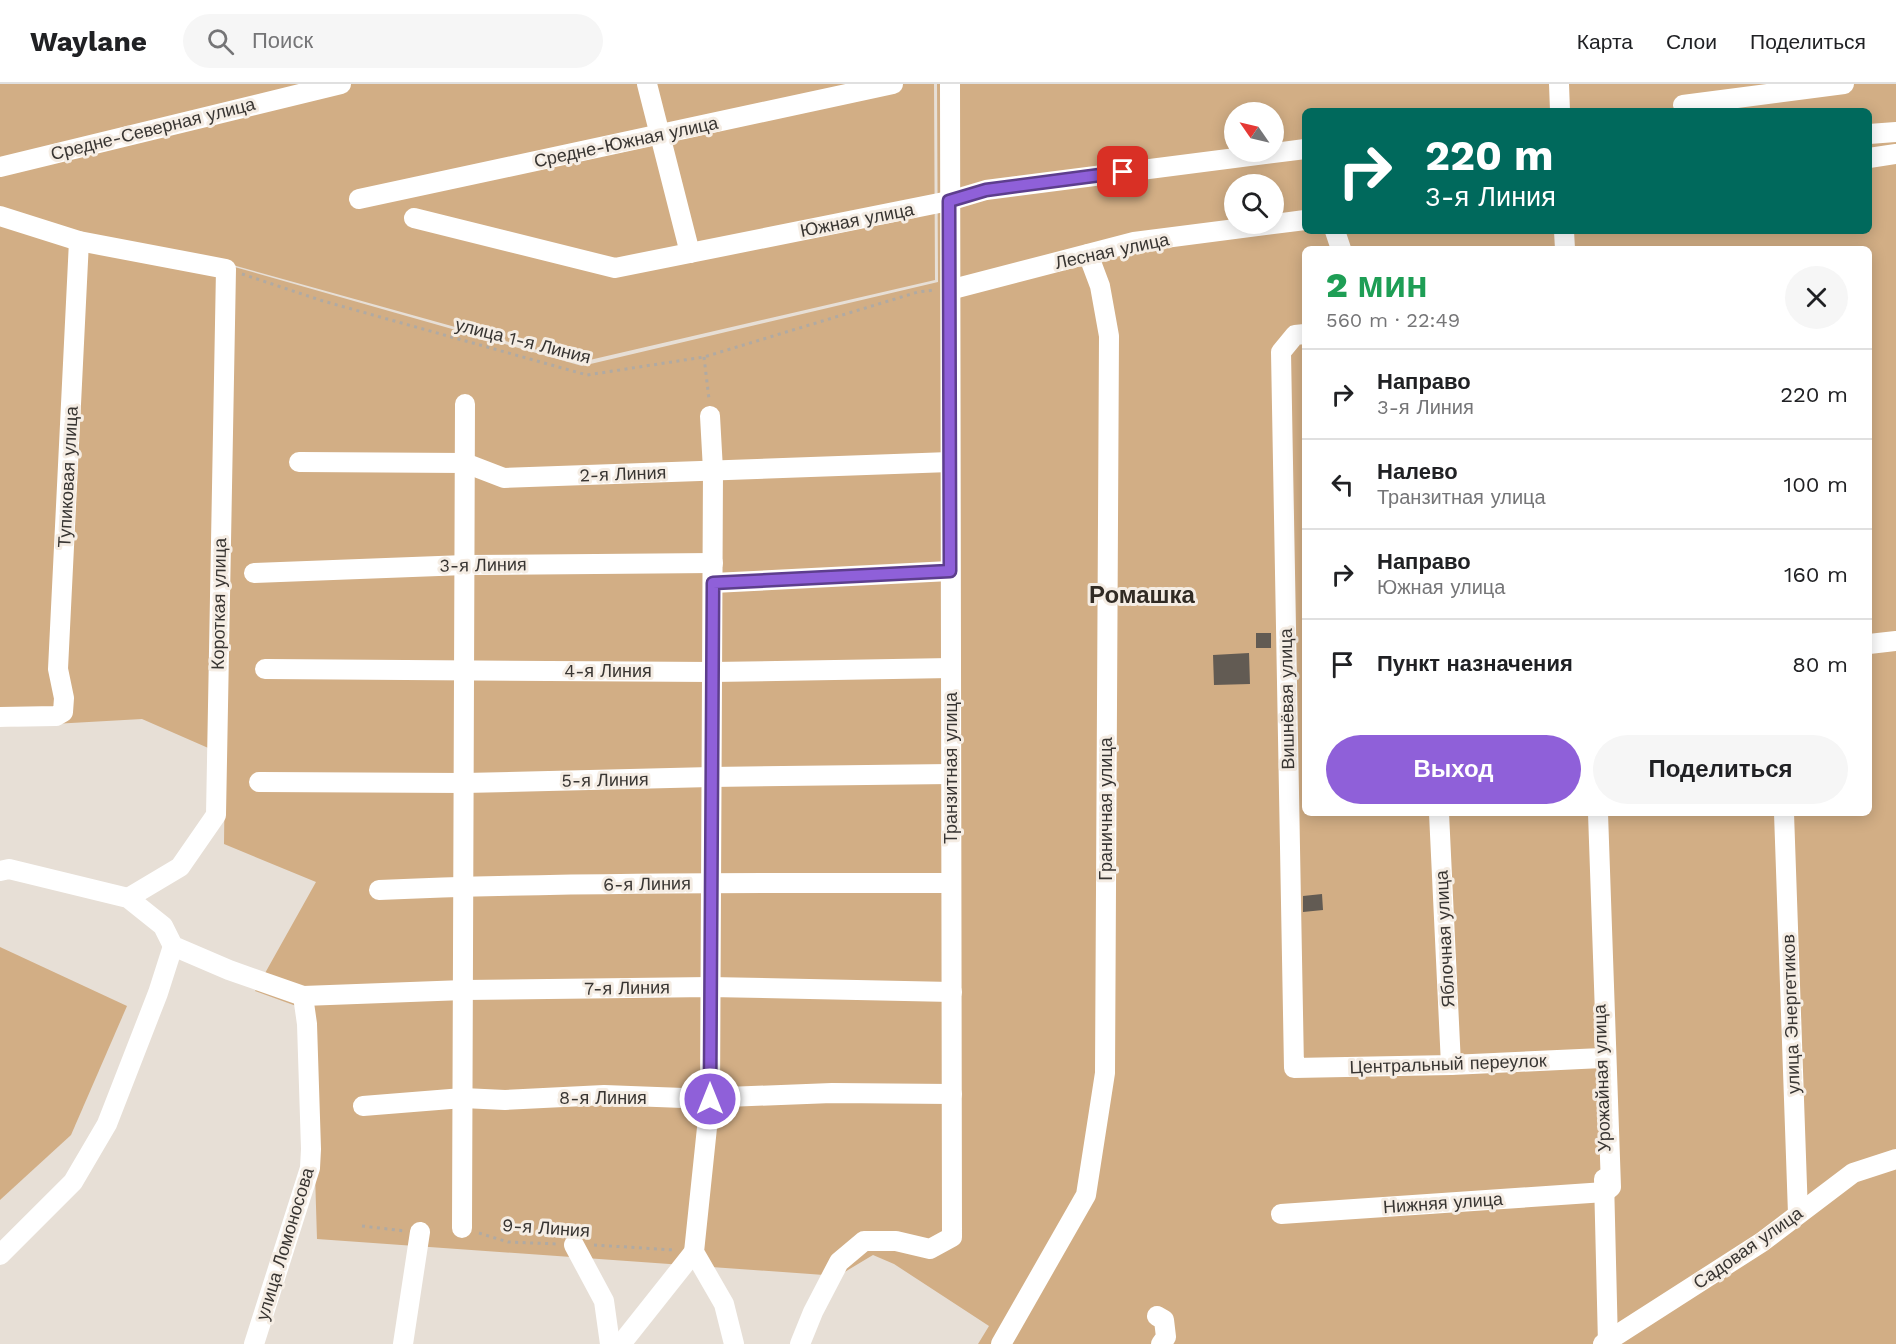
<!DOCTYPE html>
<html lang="ru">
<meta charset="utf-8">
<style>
body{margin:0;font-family:"Work Sans",sans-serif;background:#f6f6f6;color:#202124;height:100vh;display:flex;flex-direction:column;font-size:22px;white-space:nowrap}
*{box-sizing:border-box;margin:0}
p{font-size:20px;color:#757577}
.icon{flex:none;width:33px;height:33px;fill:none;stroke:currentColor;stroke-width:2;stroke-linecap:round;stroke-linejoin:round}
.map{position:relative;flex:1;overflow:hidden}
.side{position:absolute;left:1302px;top:162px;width:570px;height:570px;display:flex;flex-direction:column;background:#fff;border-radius:9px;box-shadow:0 3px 15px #0003}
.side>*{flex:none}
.hud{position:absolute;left:1302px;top:24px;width:570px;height:126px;border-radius:9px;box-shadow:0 3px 15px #0003;background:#00695c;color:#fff;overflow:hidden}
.needle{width:39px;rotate:304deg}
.fabs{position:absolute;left:1224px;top:18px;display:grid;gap:12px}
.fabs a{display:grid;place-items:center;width:60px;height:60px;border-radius:50%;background:#fff;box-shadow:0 3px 15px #0003;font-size:30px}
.pin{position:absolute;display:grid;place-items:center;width:51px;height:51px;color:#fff;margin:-26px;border-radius:12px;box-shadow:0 3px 9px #0006}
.me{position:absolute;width:66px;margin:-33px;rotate:0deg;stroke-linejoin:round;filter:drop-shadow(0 0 4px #0008)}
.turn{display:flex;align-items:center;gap:21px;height:126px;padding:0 24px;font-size:27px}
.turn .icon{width:78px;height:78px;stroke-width:2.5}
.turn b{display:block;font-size:42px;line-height:51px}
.round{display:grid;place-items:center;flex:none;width:63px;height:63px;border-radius:32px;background:#f6f6f6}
.summary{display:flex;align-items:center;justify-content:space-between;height:102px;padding:0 24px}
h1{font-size:36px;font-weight:800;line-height:45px;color:#1e9e55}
.primary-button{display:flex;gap:12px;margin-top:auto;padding:12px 24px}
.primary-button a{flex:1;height:69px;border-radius:36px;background:#8f60d9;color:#fff;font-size:24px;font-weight:800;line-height:69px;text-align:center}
.primary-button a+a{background:#f6f6f6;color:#202124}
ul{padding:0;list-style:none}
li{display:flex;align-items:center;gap:18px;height:90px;padding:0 24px;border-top:2px solid #e0e0e0}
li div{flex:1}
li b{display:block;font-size:22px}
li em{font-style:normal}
header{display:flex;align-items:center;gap:36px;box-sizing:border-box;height:84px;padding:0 30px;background:#fff;border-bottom:2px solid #e0e0e0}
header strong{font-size:28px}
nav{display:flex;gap:33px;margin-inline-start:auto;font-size:21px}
.search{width:420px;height:54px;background:#f6f6f6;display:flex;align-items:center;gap:15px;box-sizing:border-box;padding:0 21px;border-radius:33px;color:#757577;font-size:22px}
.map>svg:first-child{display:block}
.green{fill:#d2ae85;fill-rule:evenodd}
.building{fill:#625b53}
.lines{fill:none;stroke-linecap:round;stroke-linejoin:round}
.path{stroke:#b0aaa3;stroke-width:3;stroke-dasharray:3 4.5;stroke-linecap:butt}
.minor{stroke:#fff;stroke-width:20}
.route-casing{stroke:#5d3e8d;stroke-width:15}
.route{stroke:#8f60d9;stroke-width:10}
.labels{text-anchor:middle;stroke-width:6;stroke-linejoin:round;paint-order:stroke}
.street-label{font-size:18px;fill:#383532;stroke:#f5ede4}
.district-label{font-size:24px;font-weight:bold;fill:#312b24;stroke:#f5ede4}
</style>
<header>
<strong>Waylane</strong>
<div class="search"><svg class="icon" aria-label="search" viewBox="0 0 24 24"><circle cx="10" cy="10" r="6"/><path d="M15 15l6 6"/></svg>Поиск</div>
<nav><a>Карта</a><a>Слои</a><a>Поделиться</a></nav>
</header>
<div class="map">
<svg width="1896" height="1260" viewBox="0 0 1896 1260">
<rect width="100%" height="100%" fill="#e7dfd6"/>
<!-- green -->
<g class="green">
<path d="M0,0H934L935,196L581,278L229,180L222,670L142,635L0,643Z"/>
<path d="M937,0H1896V1260H978L989,1242L894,1180L873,1171L838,1192L317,1155L310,927L255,907L316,798L224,760L231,182L582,282L938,198ZM1305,27H1869V147H1305ZM1234,28H1274V68H1234ZM1234,100H1274V140H1234ZM1305,165H1869V729H1305Z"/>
<path d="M0,863L127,922L71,1051L0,1116Z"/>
</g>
<!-- building -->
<g class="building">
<rect x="1256" y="549" width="15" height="15"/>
<path d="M1249,569L1250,600L1214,601L1213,571Z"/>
<path d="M1322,810L1323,826L1303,828V812Z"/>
</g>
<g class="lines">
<!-- path -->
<g class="path">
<path d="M242,190L323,217L587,291L704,273L918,208L935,206"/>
<path d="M704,273L709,315"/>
<path d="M362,1142L405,1147"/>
<path d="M479,1149L508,1158L558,1160"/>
<path d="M594,1161L674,1166"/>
</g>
<!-- minor -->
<g class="minor">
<path d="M647,0L690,169"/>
<path d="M1559,0L1560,27"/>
<path d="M1683,21L1844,0"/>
<path d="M1869,50L1896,48"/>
<path d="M1869,74L1896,70"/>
<path d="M0,83L341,0"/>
<path d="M359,115L893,0"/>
<path d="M0,132L79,157L226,185L216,731L180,783L128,814"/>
<path d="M414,134L615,184L949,117L986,106L1305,65"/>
<path d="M1335,147L1341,165"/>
<path d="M1564,147L1565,165"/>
<path d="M957,204L1134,158L1305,136"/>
<path d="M1305,250L1295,251L1281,268L1294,984L1451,981L1602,974"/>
<path d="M710,332L713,386L710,1015L694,1168L724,1220L734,1260"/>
<path d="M299,378L465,379L504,394L950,378"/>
<path d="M254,489L465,481L713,479"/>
<path d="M713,499L950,487"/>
<path d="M1869,560L1896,557"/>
<path d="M265,585L712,588L951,584"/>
<path d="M0,633L56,632L63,628L64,614L58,585L79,157"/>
<path d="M259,698L464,699L711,693L951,690"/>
<path d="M1439,729L1451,981"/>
<path d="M1784,729L1798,1130"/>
<path d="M0,787L9,785L128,814L163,842L173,862L229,886L303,912L307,940L311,1065L310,1084L254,1260"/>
<path d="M379,806C570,798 761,799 951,799"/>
<path d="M303,912L464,906L710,903L952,908"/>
<path d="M363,1022L463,1014L505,1016L604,1011L710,1015L726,1013L832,1009L952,1010"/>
<path d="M1604,1095L1608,1260"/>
<path d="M1281,1130L1605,1108L1611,1103L1598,729"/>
<path d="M462,1144L465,320"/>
<path d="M574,1161L604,1217L610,1260"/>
<path d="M0,1171L73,1098L107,1040L158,909L173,862"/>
<path d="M1157,1232L1164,1236L1166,1253L1161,1260"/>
<path d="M403,1260L420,1148"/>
<path d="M621,1260L694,1168"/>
<path d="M800,1260L813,1228L839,1178L864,1157H896L930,1165L952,1153L950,0"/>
<path d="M1001,1260L1086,1111L1105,989L1109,252L1100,202L1088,170"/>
<path d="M1603,1260L1762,1158L1853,1089L1896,1075"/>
</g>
</g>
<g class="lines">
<defs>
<path id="route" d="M710,1015L713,499L950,487L949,117L986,106L1123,88"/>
</defs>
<!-- route casing -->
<use href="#route" class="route-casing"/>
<!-- route -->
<use href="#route" class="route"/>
</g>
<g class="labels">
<!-- street labels -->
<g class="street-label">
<text transform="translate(153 45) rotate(-14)" y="6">Средне-Северная улица</text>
<text transform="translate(626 58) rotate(-12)" y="6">Средне-Южная улица</text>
<text transform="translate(857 136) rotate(-11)" y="6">Южная улица</text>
<text transform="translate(1112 167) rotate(-12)" y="6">Лесная улица</text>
<text transform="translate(523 257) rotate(14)" y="6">улица 1-я Линия</text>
<text transform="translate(623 390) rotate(-2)" y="6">2-я Линия</text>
<text transform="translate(68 393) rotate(-87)" y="6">Тупиковая улица</text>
<text transform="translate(483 481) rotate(-1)" y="6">3-я Линия</text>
<text transform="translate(219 520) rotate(-89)" y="6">Короткая улица</text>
<text x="608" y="593">4-я Линия</text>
<text transform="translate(1287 615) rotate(-91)" y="6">Вишнёвая улица</text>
<text transform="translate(951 684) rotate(-90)" y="6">Транзитная улица</text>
<text transform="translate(605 696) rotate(-1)" y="6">5-я Линия</text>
<text transform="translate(1106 725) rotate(-90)" y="6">Граничная улица</text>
<text transform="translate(647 800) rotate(-1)" y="6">6-я Линия</text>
<text transform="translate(1445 855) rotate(-93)" y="6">Яблочная улица</text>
<text transform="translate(627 904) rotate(-1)" y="6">7-я Линия</text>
<text transform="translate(1791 930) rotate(-92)" y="6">улица Энергетиков</text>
<text transform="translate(1448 980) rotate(-2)" y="6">Центральный переулок</text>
<text transform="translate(1602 994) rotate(-92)" y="6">Урожайная улица</text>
<text x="603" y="1020">8-я Линия</text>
<text transform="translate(1443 1119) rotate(-4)" y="6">Нижняя улица</text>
<text transform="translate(546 1144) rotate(4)" y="6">9-я Линия</text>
<text transform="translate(285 1160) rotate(-73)" y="6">улица Ломоносова</text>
<text transform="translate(1748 1164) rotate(-35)" y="6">Садовая улица</text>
</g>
<!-- district labels -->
<g class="district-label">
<text x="1142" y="519">Ромашка</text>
</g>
</g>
</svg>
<div class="fabs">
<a><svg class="needle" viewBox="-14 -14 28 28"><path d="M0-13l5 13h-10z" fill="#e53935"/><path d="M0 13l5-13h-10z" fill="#757577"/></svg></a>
<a><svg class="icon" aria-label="search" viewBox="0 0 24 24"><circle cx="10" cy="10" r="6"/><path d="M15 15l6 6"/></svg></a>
</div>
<div class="pin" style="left:1123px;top:88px;background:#d93025"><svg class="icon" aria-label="arrive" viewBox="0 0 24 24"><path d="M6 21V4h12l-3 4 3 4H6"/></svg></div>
<svg class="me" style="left:710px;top:1015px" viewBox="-20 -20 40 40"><circle r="17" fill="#8f60d9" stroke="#fff" stroke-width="3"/><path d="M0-11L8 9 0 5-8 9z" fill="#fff"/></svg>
<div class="hud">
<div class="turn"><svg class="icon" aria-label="right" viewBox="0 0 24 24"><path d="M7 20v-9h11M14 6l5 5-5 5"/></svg><div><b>220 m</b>3-я Линия</div></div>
</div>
<section class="side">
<div class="summary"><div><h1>2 мин</h1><p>560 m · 22:49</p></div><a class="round"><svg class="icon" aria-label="close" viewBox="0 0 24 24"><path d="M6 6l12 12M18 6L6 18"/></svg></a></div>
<ul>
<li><svg class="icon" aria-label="right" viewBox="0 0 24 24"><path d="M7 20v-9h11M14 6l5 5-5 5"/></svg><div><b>Направо</b><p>3-я Линия</p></div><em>220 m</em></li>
<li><svg class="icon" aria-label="left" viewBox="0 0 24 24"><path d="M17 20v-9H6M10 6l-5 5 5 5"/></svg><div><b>Налево</b><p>Транзитная улица</p></div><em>100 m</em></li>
<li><svg class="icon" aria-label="right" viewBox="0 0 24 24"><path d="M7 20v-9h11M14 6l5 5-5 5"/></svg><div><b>Направо</b><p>Южная улица</p></div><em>160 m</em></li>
<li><svg class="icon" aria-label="arrive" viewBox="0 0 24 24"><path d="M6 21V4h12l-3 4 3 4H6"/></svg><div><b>Пункт назначения</b></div><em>80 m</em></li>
</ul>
<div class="primary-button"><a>Выход</a><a>Поделиться</a></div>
</section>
</div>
